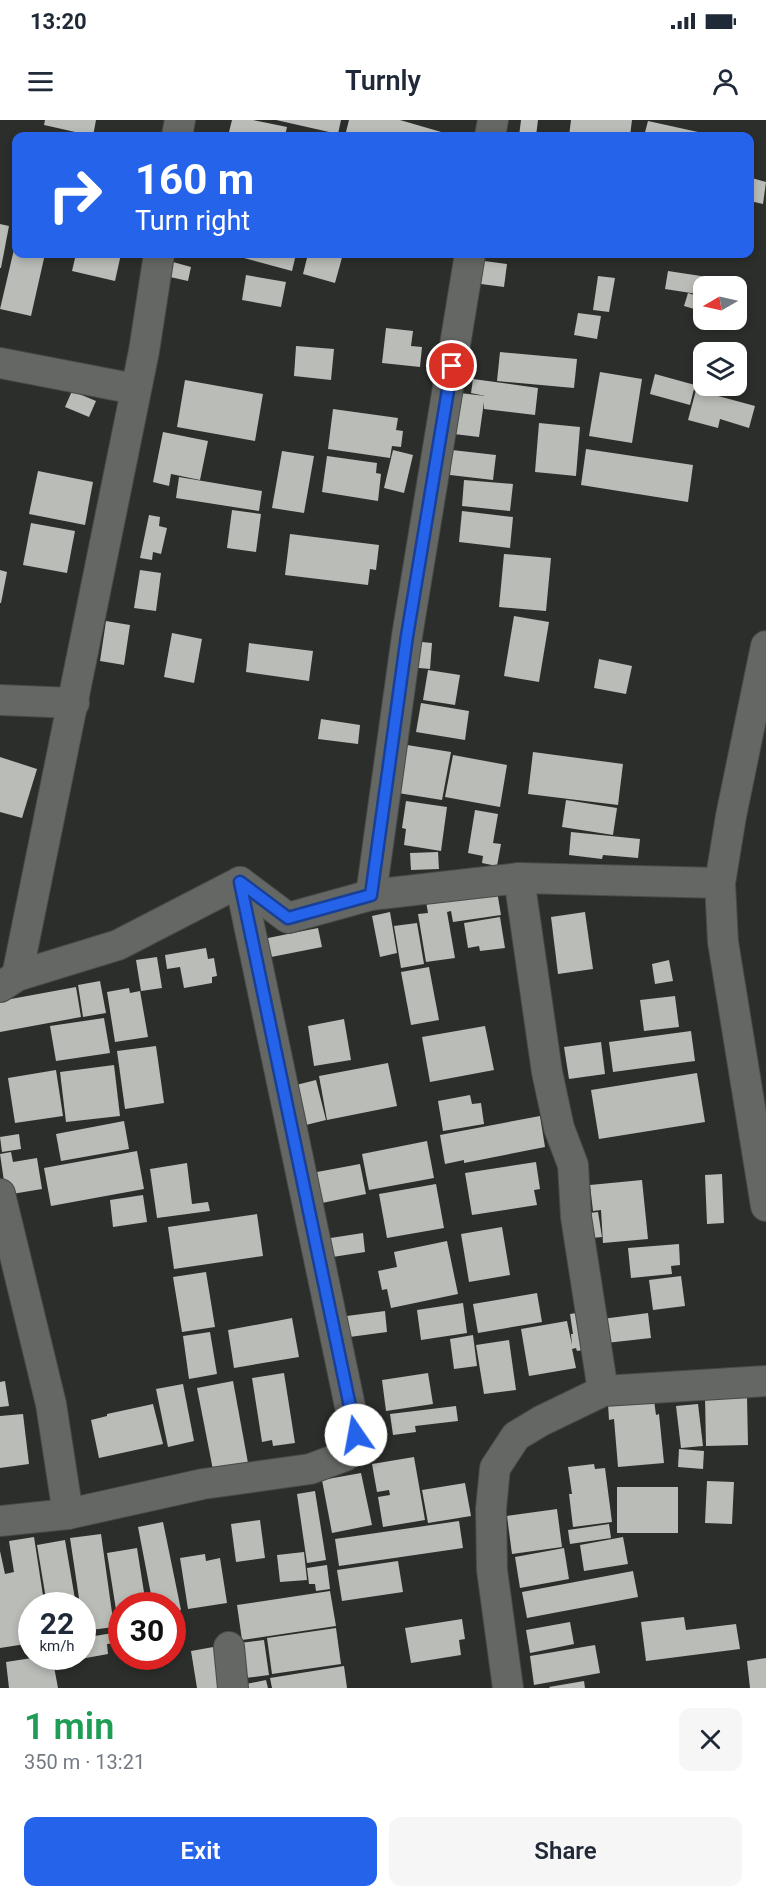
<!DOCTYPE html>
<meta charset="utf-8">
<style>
body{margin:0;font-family:Roboto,sans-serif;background:#f6f6f7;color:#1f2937;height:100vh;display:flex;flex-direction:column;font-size:22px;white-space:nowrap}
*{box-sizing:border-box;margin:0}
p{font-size:20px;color:#747a83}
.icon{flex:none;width:33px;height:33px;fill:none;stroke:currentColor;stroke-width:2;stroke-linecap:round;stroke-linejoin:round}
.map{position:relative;height:1568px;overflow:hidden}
.drawer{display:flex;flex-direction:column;background:#fff;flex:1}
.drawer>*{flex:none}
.hud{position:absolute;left:12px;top:12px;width:742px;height:126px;border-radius:12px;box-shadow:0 3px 9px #0003;background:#2563eb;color:#fff;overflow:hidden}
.needle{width:39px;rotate:261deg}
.tools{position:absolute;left:693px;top:156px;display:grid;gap:12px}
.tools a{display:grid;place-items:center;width:54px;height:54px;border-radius:12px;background:#fff;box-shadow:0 3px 9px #0003;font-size:30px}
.speed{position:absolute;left:18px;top:1472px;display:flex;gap:12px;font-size:30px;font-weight:700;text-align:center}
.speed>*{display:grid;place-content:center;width:78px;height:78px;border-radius:50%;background:#fff;box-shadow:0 3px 9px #0003;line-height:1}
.speed small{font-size:15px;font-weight:400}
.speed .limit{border:9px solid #d22;background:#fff;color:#111}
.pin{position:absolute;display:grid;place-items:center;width:51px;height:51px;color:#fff;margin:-26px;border:3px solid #fff;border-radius:50%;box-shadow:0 2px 6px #0007}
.me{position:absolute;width:66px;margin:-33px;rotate:348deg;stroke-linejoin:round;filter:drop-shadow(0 0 4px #0008)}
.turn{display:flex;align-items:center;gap:21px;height:126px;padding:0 24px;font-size:27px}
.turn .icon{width:78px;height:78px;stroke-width:2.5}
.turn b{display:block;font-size:42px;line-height:51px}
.round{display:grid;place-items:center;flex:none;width:63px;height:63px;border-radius:12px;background:#f6f6f7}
.head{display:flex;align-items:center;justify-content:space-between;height:102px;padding:0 24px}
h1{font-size:36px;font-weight:600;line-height:45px;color:#1e9e55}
.primary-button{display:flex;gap:12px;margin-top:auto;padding:12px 24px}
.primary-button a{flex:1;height:69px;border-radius:12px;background:#2563eb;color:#fff;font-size:24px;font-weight:600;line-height:69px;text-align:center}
.primary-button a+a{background:#f6f6f7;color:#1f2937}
.status{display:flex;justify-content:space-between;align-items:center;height:42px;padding:0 30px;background:#fff;direction:ltr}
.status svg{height:16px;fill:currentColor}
header{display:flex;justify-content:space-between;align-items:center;height:78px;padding:0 24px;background:#fff;font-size:27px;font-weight:600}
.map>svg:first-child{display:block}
.building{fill:#b9bcb7}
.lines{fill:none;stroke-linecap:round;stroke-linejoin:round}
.minor-casing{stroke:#484a47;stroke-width:32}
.minor{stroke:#646763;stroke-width:30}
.route-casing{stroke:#184099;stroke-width:15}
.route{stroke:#2563eb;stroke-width:10}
</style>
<div class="status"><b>13:20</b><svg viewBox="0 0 49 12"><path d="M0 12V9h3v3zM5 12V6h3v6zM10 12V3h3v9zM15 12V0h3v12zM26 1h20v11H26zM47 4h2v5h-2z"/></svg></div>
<header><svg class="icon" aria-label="menu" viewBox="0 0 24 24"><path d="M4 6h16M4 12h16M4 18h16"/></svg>Turnly<svg class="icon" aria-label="person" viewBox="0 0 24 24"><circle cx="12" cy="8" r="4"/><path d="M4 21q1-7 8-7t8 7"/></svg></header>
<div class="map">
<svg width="766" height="1568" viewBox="0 0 766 1568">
<rect width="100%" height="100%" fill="#2b2e2a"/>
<!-- building -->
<g class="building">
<path d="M45,0H96L93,16L44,5Z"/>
<path d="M232,0H253L287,7L285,16H228Z"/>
<path d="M276,0H341L338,14Z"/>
<path d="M349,0H400L455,16H345Z"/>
<path d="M521,0H538L536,16H519Z"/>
<path d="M571,0H632L630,16H569Z"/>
<path d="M648,1L698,12L697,16H644Z"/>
<path d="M752,58L766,62L763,84L750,81Z"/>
<path d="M0,104L9,106L1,148H0Z"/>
<path d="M16,121V134H45L31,196L0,189Z"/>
<path d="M76,134H121L115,161L72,151Z"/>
<path d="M229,134H296L292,151Z"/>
<path d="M308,134H343L335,163L303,154Z"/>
<path d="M484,141L507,144L504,167L481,164Z"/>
<path d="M173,142L191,147L188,161L170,157Z"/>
<path d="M668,151L714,158L713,166H704V175L665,169Z"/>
<path d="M246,155L286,162L281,187L242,180Z"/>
<path d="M598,156L615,158L609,192L593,190Z"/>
<path d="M688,173L704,178L701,191L684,186Z"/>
<path d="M578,193L601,196L597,219L574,215Z"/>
<path d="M386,208L413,211L411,226L422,227L420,247L382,243Z"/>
<path d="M296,226L334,229L331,260L294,256Z"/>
<path d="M500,232L577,239L574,268L497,261Z"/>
<path d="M600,252L642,259L632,323L589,316Z"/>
<path d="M655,254L695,265L690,285L650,274Z"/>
<path d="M473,259L538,268L535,295L484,289V282L479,317L454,314L460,273L485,276L471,273Z"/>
<path d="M185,260L263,274L255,321L177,307Z"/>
<path d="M696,270L755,286L749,308L720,299L718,308L688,300Z"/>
<path d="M72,271L96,281L89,297L65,287Z"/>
<path d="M333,289L398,298L396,310L403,311L401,327L392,326L390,338L328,329Z"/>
<path d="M539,303L580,307L576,356L535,352Z"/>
<path d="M163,312L208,321L200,360L171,354L169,366L153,362Z"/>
<path d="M586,329L693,345L688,382L581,365Z"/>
<path d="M393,330L413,335L404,373L384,368Z"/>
<path d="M452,330L496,335L493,360L450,355Z"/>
<path d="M282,331L314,336L304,393L272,388Z"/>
<path d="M327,336L377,343L376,353L381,354L378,381L322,372Z"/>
<path d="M38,351L93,362L85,405L29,394Z"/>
<path d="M179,357L262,371L259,391L176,378Z"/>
<path d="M464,360L513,364L510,391L462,386Z"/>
<path d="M232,390L261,394L256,432L227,428Z"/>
<path d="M462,391L513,397L510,428L459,422Z"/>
<path d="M149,395L160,397L159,406L167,408L161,434L153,432L152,440L140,438Z"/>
<path d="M31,403L75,411L67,453L23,445Z"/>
<path d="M290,414L379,425L376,450L370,449L368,465L285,455Z"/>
<path d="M504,434L551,438L546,491L499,487Z"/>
<path d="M0,450L7,452L1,483H0Z"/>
<path d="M140,450L161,453L156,491L134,488Z"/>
<path d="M514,496L549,502L539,562L504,556Z"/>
<path d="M106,501L130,505L124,545L100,541Z"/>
<path d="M172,513L202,519L194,563L164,557Z"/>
<path d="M412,521L432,523L430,549L409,547Z"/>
<path d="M249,523L313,531L309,561L246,552Z"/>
<path d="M599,539L632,546L626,574L594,568Z"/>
<path d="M428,550L460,555L455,585L423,580Z"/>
<path d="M421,583L469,591L465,620L416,612Z"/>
<path d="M321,599L360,605L358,624L318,619Z"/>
<path d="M407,625L451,632L442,680L398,673Z"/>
<path d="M533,632L623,644L618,685L528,674Z"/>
<path d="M453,635L507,645L500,687L445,677Z"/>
<path d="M0,637L37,649L22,698L0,692Z"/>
<path d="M566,680L617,688L613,715L562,707Z"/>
<path d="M406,681L447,687L441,731L404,725L406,709L402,708Z"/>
<path d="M475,690L498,694L493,723L501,724L497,746L482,743L483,736L468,733Z"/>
<path d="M571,712L640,719L638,738L603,735L602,739L569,735Z"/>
<path d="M438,732L439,749L411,750L410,733Z"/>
<path d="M497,771L501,795L453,802L451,791L447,792L455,838L426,842L418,794L428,793L426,781Z"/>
<path d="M390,792L397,833L380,837L372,796Z"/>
<path d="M585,792L593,849L558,854L551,797Z"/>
<path d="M500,797L505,828L480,831L479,826L468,828L464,803Z"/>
<path d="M417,803L424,844L401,848L394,806Z"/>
<path d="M318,808L322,827L261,839L258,820Z"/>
<path d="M206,828L208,839L214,838L217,856L212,857V863L184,868L180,847L167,849L165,835Z"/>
<path d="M157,837L162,868L141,871L136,840Z"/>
<path d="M669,840L673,861L655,864L652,844Z"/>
<path d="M429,847L439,900L411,905L401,852Z"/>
<path d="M100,861L106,893L83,897L78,865Z"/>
<path d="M76,867L81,897L0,912V881Z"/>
<path d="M129,868L130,873L140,871L148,917L115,922L107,872Z"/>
<path d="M675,876L679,907L644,911L640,880Z"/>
<path d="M104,898L110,933L56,941L50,906Z"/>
<path d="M344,899L351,940L314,946L308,906Z"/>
<path d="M485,906L494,950L430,962L422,917Z"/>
<path d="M691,911L695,941L613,952L609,922Z"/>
<path d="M601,922L605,954L569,959L564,927Z"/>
<path d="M156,926L164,983L125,989L117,931Z"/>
<path d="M388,943L397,986L327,1000L319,956Z"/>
<path d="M114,945L120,996L66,1002L60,952Z"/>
<path d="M56,950L63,996L15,1003L8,958Z"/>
<path d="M697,953L705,1002L599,1019L591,970Z"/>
<path d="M316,960L326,1000L306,1005L296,965Z"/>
<path d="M470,975L472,984L481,983L484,1004L443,1011L438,981Z"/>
<path d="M540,996L545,1027L464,1043V1040L445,1044L440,1015Z"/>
<path d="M124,1001L129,1029L61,1041L56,1014Z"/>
<path d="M19,1014L21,1029L2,1032L0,1017Z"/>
<path d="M427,1021L434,1058L369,1070L362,1034Z"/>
<path d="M137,1031L144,1069L51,1086L44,1048Z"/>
<path d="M11,1032L13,1042L37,1038L42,1069L6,1075L0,1034Z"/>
<path d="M536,1042L540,1069L534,1070L537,1085L472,1095L465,1053Z"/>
<path d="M187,1043L192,1084L208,1082L210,1091L157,1098L150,1049Z"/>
<path d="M360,1044L366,1074L322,1083L317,1052Z"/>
<path d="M722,1054L724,1103L707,1104L705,1055Z"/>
<path d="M642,1060L648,1119L603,1123L601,1090L593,1091L590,1065Z"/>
<path d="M436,1064L444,1108L387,1118L379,1074Z"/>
<path d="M143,1075L147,1102L113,1107L110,1080Z"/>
<path d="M598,1092L602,1117L592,1118L589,1093Z"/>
<path d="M257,1094L263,1136L174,1149L168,1107Z"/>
<path d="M502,1107L510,1155L469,1162L461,1114Z"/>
<path d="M363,1113L365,1132L326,1138L324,1119Z"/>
<path d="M447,1121L458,1174L391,1188L387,1169L382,1170L378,1151L397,1147L394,1132Z"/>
<path d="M679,1124L680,1145L671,1146L672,1154L631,1158L628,1128Z"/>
<path d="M206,1152L215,1207L182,1212L173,1157Z"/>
<path d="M681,1156L685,1186L653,1190L649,1160Z"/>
<path d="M537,1173L542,1202L478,1213L473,1184Z"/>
<path d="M463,1183L467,1213L421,1220L417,1190Z"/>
<path d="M385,1191L387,1212L342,1218L339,1197Z"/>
<path d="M583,1192L589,1229L577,1231L576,1228L572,1229L576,1248L529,1256L521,1209L567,1201L572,1225L571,1214H573L570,1194Z"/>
<path d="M648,1193L651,1218L606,1223L602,1199Z"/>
<path d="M292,1198L299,1237L234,1248L228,1210Z"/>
<path d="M210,1212L217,1254L189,1259L183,1216Z"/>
<path d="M473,1215L477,1246L454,1249L450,1219Z"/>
<path d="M509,1220L516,1270L484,1274L476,1225Z"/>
<path d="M284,1253L295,1323L273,1326L272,1320L262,1322L252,1258Z"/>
<path d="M428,1253L433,1284L386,1291L382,1260Z"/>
<path d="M5,1261L9,1286L0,1287V1262Z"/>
<path d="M233,1261L248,1343L213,1350L197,1268Z"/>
<path d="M183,1264L194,1321L168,1327L156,1269Z"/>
<path d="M747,1276L748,1325L706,1326L705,1277Z"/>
<path d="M654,1280L656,1295L659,1294L664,1343L618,1347L614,1299L609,1300L608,1284Z"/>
<path d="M153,1284L163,1324L99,1338L91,1300L107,1296V1294Z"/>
<path d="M698,1284L703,1326L681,1328L676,1286Z"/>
<path d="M456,1286L458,1301L415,1306L416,1312L393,1315L390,1294Z"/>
<path d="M23,1294L29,1344L0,1348V1296Z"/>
<path d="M679,1329L704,1331L703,1349L678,1347Z"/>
<path d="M414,1337L425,1400L383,1407L378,1377L390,1375L389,1370L377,1372L372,1344Z"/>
<path d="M594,1344L595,1349L605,1348L612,1402L573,1407L569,1374H572L568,1347Z"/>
<path d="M361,1353L372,1405L332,1413L322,1360Z"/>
<path d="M707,1361L734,1362L732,1404L705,1403Z"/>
<path d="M465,1363L471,1396L428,1403L422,1370Z"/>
<rect x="617" y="1367" width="61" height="46"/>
<path d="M315,1371L326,1440L307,1443L297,1374Z"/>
<path d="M557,1389L562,1427L512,1434L507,1396Z"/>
<path d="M260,1400L265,1438L236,1442L231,1404Z"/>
<path d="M459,1401L463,1428L339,1446L335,1419Z"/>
<path d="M163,1402L181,1490L172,1492V1485H153L138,1407Z"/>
<path d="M609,1404L611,1418L570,1424L568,1410Z"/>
<path d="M101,1414L114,1507L83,1511L82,1485H80L70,1418Z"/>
<path d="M34,1417L44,1482L32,1485V1523L0,1528V1431L5,1454L14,1452L9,1421Z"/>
<path d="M623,1417L628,1444L584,1451L580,1425Z"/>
<path d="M65,1420L76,1485H47L37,1425Z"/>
<path d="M137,1428L146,1485H122V1502H118L107,1433Z"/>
<path d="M564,1428L569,1459L520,1468L515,1437Z"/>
<path d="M304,1432L307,1460L280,1462L277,1435Z"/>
<path d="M205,1434L206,1441L220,1438L227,1483L188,1489L180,1438Z"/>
<path d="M398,1441L403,1472L342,1481L337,1450Z"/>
<path d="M327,1445L330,1469L316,1471L315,1464H309L307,1448Z"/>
<path d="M633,1451L638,1477L527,1498L522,1472Z"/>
<path d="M330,1471L336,1506L242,1520L237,1485Z"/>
<path d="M684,1497L686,1510L736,1504L740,1529L646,1541L641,1502Z"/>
<path d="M462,1499L465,1519L459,1520L461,1535L411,1543L405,1508Z"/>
<path d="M570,1502L574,1524L530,1533L526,1510Z"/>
<path d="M336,1508L341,1544L272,1554L267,1518Z"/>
<path d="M113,1513L115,1523L107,1524L108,1534L75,1540V1536H82V1518Z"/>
<path d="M264,1520L269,1555L245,1558L240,1523Z"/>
<path d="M595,1525L600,1553L534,1565L530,1536Z"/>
<path d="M219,1526L226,1568H197L191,1531Z"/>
<path d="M45,1536H52L58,1568H9L6,1542Z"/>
<path d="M766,1538V1568H750L747,1541Z"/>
<path d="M344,1546L347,1568H272L270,1558Z"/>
<path d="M266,1560L268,1568H242L241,1565Z"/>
<path d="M584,1561L585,1568H550L549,1567Z"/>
</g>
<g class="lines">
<defs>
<g id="minor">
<path d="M177,16L180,0"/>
<path d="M490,16L493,0"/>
<path d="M0,243L135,269"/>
<path d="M766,526L731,696L720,763L723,822L766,1086"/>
<path d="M0,580L74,583"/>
<path d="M519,758L547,952L559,1008L573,1045L576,1097L603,1271"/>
<path d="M371,775L407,516L470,134"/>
<path d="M17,856L144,231L159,134"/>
<path d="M0,867L17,856L118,825L240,762L288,798L371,775L519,758L720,763"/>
<path d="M0,1074L51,1284L68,1394"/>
<path d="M0,1401L68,1394L203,1364L310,1349L345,1336L356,1315L240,762"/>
<path d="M229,1527L233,1568"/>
<path d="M508,1568L492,1450L491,1389L495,1348L516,1316L541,1301L603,1271L766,1261"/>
</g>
</defs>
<!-- minor casing -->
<use href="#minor" class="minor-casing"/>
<!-- minor -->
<use href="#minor" class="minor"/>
</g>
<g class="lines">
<defs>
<path id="route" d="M356,1315L240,762L288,798L371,775L407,516L452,246"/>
</defs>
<!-- route casing -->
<use href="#route" class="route-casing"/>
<!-- route -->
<use href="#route" class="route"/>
</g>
</svg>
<div class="tools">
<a><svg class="needle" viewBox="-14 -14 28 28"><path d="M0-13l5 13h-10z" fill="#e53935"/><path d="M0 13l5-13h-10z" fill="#747a83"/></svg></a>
<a><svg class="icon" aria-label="layers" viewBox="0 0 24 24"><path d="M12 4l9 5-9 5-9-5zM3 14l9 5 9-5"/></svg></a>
</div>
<div class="speed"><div>22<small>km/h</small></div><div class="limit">30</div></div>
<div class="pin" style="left:452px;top:246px;background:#d93025"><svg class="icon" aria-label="arrive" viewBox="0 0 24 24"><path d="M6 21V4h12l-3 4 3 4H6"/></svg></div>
<svg class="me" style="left:356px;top:1315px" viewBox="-20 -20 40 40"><circle r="19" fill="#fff"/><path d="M0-13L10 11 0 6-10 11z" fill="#2563eb"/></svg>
<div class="hud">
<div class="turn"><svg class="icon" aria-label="right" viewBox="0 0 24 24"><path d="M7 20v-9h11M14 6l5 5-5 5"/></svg><div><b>160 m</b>Turn right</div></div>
</div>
</div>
<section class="drawer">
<div class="head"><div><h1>1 min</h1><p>350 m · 13:21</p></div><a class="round"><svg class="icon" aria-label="close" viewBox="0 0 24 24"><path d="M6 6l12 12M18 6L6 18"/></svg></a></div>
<div class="primary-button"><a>Exit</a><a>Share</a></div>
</section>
